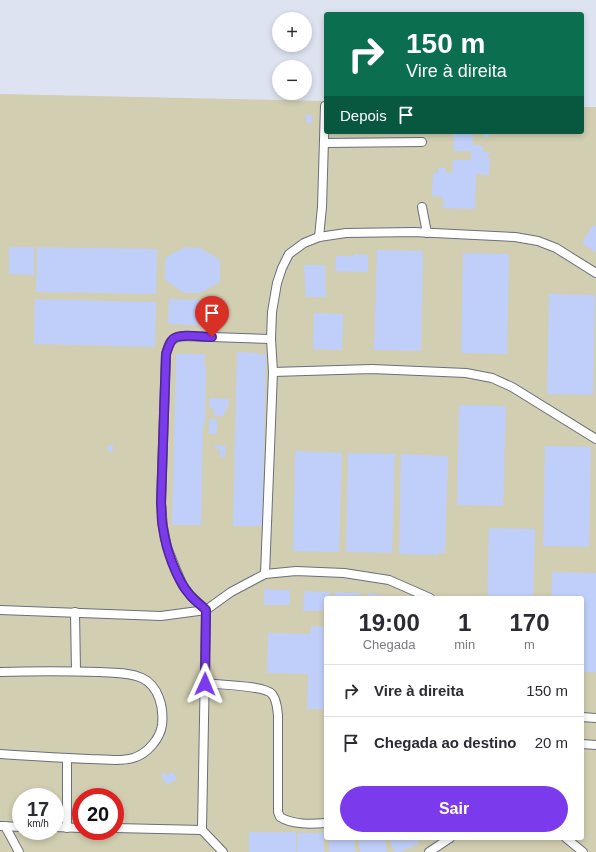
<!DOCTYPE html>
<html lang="pt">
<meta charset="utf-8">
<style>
body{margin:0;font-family:Arial,sans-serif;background:#f2f2f3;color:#2b2b33;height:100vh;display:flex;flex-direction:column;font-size:15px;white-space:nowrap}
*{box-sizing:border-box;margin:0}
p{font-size:13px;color:#7c7c81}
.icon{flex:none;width:22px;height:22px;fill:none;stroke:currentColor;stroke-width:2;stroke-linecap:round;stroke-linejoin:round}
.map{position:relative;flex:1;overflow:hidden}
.side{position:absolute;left:324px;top:596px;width:260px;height:244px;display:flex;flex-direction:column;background:#fff;border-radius:4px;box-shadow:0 2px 6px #0003}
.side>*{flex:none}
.top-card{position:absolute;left:324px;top:12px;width:260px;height:122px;border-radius:4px;box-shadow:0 2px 6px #0003;background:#0b6e4f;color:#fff;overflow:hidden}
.tools{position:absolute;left:272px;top:12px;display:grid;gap:8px}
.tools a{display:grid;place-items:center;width:40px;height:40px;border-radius:50%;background:#fff;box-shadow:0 2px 6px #0003;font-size:20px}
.speed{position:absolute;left:12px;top:788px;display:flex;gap:8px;font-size:20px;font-weight:700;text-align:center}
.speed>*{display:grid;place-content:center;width:52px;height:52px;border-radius:50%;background:#fff;box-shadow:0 2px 6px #0003;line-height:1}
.speed small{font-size:10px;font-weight:400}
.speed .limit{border:6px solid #d22;background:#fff;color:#111}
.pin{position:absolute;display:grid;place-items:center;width:34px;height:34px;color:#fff;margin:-41px -17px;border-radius:50% 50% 50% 0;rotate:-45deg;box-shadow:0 0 4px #0007}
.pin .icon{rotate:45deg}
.me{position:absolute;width:44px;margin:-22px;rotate:1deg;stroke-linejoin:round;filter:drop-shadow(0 0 3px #0008)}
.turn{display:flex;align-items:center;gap:14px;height:84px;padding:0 16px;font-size:18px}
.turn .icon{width:52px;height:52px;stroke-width:2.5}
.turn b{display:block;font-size:28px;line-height:34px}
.then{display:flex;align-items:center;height:38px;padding:0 16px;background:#0003;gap:8px;font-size:15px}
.eta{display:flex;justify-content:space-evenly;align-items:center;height:68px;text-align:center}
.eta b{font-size:24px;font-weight:700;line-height:28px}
.primary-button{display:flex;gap:8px;margin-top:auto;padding:8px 16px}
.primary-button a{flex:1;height:46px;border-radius:24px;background:#7c3aed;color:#fff;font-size:16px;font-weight:700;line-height:46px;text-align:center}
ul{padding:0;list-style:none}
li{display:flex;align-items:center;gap:12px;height:52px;padding:0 16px;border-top:1px solid #e1e1e2}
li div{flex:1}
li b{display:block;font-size:15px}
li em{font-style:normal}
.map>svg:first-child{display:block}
.green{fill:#d1ceb1;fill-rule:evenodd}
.building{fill:#c0cff9}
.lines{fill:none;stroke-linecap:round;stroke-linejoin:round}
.service-casing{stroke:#6a6f7b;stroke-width:10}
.service{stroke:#fff;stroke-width:8}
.route-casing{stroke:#51269a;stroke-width:10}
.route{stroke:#7c3aed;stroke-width:7}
</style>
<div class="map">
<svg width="596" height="852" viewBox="0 0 596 852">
<rect width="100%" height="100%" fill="#dee3f1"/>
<!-- green -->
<path class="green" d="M0,94L326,101V132H582V107H596V852H0ZM326,598H582V838H326ZM21,797H55V831H21ZM81,797H115V831H81Z"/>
<!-- building -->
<g class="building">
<rect x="306" y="115" width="6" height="8"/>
<path d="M453,132H472L473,145L483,146V152H490L488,156V159H490L489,175L476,174L475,209L443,208V197L432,196L433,173H438V168H446V173H452L453,160H471V151H454Z"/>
<path d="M484,132H490L489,138L483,136Z"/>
<path d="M593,225L596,226V252L582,243Z"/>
<path d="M9,247H34V275L9,274Z"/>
<path d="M37,247L157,249L156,294L36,292Z"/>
<path d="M185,247L201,248L220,260V282L200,293H184L165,280V258Z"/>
<path d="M377,250L423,251L421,351L374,350Z"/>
<path d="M463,253L509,254L507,354L461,353Z"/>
<path d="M354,254L368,255V272L335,271L336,256H354Z"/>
<path d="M304,265H325L326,297H306Z"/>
<path d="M549,294L595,295L593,395L547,394Z"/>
<path d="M35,299L156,302L155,347L34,344Z"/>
<path d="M169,299L210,300V326L168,324Z"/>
<path d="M314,313L343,314L342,350L313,349Z"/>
<path d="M237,352L259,353V354L266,355L262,526H233Z"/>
<path d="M176,354H205L204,366L206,365L205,424H203L201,525H172Z"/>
<path d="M210,398L229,399L228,409H225L224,416L213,415V408H209Z"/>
<path d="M459,405L506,406L503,506L457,505Z"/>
<rect x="209" y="419" width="8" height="15"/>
<rect x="108" y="445" width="5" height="7"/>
<path d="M215,445L226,446L225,457H220V449H215Z"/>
<path d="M545,446L591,447L589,547L543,546Z"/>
<path d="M295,451L342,453L339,552L293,551Z"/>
<path d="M348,453L395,454L392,553L346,552Z"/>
<path d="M401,454L448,456L445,553H438V555L399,554Z"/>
<path d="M489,528L535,529L533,598H487Z"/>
<path d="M552,572L596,573V672H582V598H551Z"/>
<path d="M264,589L290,590V605H264Z"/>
<path d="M304,591L330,592V598H326V611H303Z"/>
<path d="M335,592L361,593V598H335Z"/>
<path d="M368,593L390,597V598H367Z"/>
<path d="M311,626L326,627V709H307L308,674L267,673L268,633L310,634Z"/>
<path d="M173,772L177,779L167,785L161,775L165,773L166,775Z"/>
<rect x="249" y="832" width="47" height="20"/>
<path d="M298,833H324V852H297Z"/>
<rect x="329" y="838" width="26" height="14"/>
<path d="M358,838H385L387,852H360Z"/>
<path d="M388,838H416L419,844L399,852H394Z"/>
</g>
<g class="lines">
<defs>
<g id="service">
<path d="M324,143L422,142"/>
<path d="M422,207L427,233"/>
<path d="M319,237L322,207L325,106"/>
<path d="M273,372L372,369L466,373L492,378L512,387L596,439"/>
<path d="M265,574L273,372L271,339L272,312L277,283L282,268L289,254L304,243L319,237L346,233L414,232L515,237L538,241L556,248L596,273"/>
<path d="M0,610L161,616L206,610L231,592L265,574L296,571L344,573L389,580L430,598"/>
<path d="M75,612L76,671"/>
<path d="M0,672C33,671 67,671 100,672C114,673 129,672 142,678C159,686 164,708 162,725C160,739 147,754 133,758C120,762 105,759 91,759C61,758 30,756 0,754"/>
<path d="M205,683C218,685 264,685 272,694C277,700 277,708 278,715V812L280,817C293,825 311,824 326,823"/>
<path d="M582,717L596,718"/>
<path d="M582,744L596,745"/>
<path d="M67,758V828"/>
<path d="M1,826L21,827"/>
<path d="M5,826L19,852"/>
<path d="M55,827L81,828"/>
<path d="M115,828L202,830"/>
<path d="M566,838L583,852"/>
<path d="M223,852L202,830L206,610L191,596L183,586L177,572L167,547L163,527L161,503L166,354C169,343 170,339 182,336L271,339"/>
<path d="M429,852L450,838"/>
</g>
</defs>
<!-- service casing -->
<use href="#service" class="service-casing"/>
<!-- service -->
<use href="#service" class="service"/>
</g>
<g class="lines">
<defs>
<path id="route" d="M205,684L206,610C201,605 195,601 190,595C176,579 166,549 163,528C161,520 162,511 161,503L166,354C168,349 169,343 173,339C180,333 202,337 212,337"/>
</defs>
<!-- route casing -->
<use href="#route" class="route-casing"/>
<!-- route -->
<use href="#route" class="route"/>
</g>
</svg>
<div class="tools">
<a>+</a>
<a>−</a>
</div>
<div class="speed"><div>17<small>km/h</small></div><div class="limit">20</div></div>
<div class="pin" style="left:212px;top:337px;background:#d93025"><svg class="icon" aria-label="arrive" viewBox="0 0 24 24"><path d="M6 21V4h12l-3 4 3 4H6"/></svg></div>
<svg class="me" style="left:205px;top:684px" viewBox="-20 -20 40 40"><path d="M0-17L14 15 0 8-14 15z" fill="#7c3aed" stroke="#fff" stroke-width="4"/></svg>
<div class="top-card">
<div class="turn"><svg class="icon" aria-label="right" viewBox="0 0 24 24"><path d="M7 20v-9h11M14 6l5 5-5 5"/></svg><div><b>150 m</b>Vire à direita</div></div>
<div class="then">Depois<svg class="icon" aria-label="arrive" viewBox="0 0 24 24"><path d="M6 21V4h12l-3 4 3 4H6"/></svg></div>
</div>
<section class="side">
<div class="eta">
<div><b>19:00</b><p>Chegada</p></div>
<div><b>1</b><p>min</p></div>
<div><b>170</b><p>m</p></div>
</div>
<ul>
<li><svg class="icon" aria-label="right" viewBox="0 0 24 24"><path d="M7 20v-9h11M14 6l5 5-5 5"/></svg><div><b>Vire à direita</b></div><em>150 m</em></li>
<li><svg class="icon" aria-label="arrive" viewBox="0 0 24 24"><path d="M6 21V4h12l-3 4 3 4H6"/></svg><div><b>Chegada ao destino</b></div><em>20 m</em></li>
</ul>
<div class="primary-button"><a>Sair</a></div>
</section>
</div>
